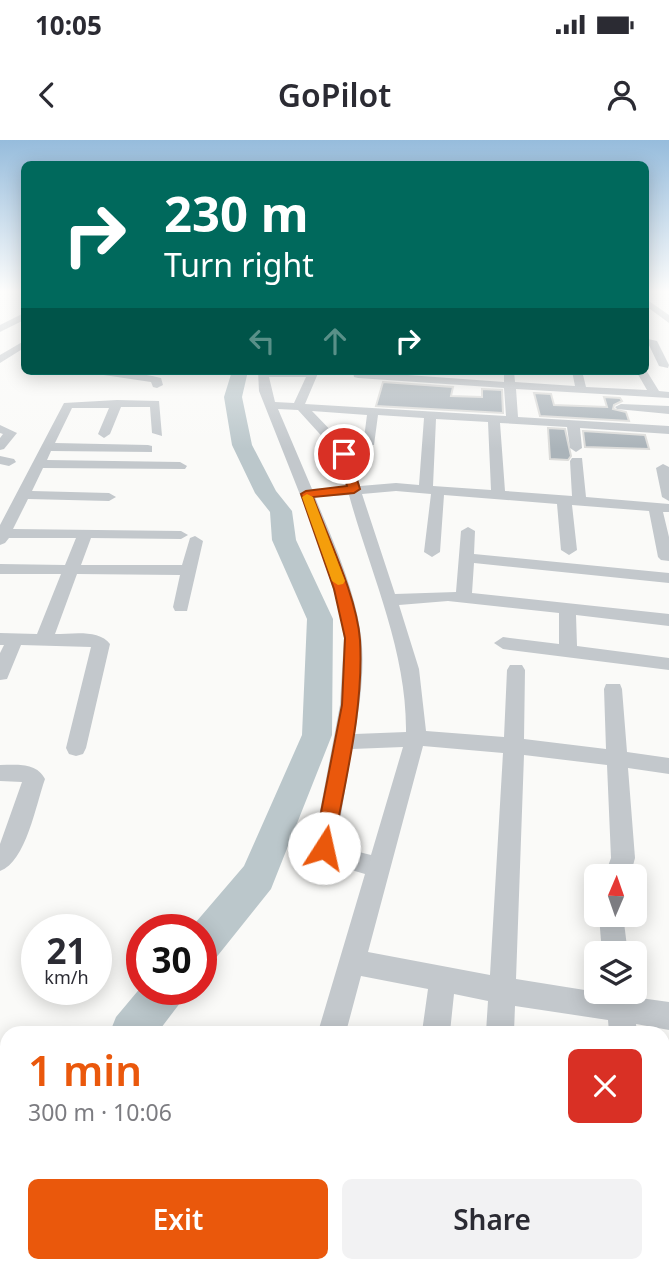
<!DOCTYPE html>
<meta charset="utf-8">
<style>
body{margin:0;font-family:"Noto Sans",sans-serif;background:#f2f2f3;color:#2b2b33;height:100vh;display:flex;flex-direction:column;font-size:26px;white-space:nowrap}
*{box-sizing:border-box;margin:0}
p{font-size:23px;color:#7c7c81}
.icon{flex:none;width:38px;height:38px;fill:none;stroke:currentColor;stroke-width:2;stroke-linecap:round;stroke-linejoin:round}
.map{position:relative;flex:1;overflow:hidden}
.side{position:absolute;left:0px;top:886px;width:670px;height:247px;display:flex;flex-direction:column;background:#fff;border-radius:21px 21px 0 0;box-shadow:0 4px 18px #0003}
.side>*{flex:none}
.top-card{position:absolute;left:21px;top:21px;width:628px;height:214px;border-radius:10px;box-shadow:0 4px 18px #0003;background:#00695c;color:#fff;overflow:hidden}
.needle{width:46px;rotate:2deg}
.fabs{position:absolute;left:584px;top:724px;display:grid;gap:14px}
.fabs a{display:grid;place-items:center;width:63px;height:63px;border-radius:10px;background:#fff;box-shadow:0 4px 18px #0003;font-size:35px}
.speed{position:absolute;left:21px;top:774px;display:flex;gap:14px;font-size:35px;font-weight:700;text-align:center}
.speed>*{display:grid;place-content:center;width:91px;height:91px;border-radius:50%;background:#fff;box-shadow:0 4px 18px #0003;line-height:1}
.speed small{font-size:18px;font-weight:400}
.speed .limit{border:10px solid #d22;background:#fff;color:#111}
.pin{position:absolute;display:grid;place-items:center;width:60px;height:60px;color:#fff;margin:-30px;border:4px solid #fff;border-radius:50%;box-shadow:0 2px 7px #0007}
.me{position:absolute;width:77px;margin:-38px;rotate:10deg;stroke-linejoin:round;filter:drop-shadow(0 0 5px #0008)}
.turn{display:flex;align-items:center;gap:24px;height:147px;padding:0 28px;font-size:32px}
.turn .icon{width:91px;height:91px;stroke-width:2.5}
.turn b{display:block;font-size:49px;line-height:60px}
.lanes{display:flex;align-items:center;height:66px;padding:0 28px;background:#0003;justify-content:center;gap:35px;direction:ltr}
.lanes .off{opacity:.35}
.round{display:grid;place-items:center;flex:none;width:74px;height:74px;border-radius:10px;background:#f2f2f3}
.summary{display:flex;align-items:center;justify-content:space-between;height:119px;padding:0 28px}
h1{font-size:42px;font-weight:600;line-height:52px;color:#ea580c}
.cta{display:flex;gap:14px;margin-top:auto;padding:14px 28px}
.cta a{flex:1;height:80px;border-radius:10px;background:#ea580c;color:#fff;font-size:28px;font-weight:600;line-height:80px;text-align:center}
.cta a+a{background:#f2f2f3;color:#2b2b33}
.status{display:flex;justify-content:space-between;align-items:center;height:49px;padding:0 35px;background:#fff;direction:ltr}
.status svg{height:19px;fill:currentColor}
header{display:flex;justify-content:space-between;align-items:center;height:91px;padding:0 28px;background:#fff;font-size:32px;font-weight:600}
.map>svg:first-child{display:block}
.lines{fill:none;stroke-linecap:round;stroke-linejoin:round}
.river{fill:#bbc7cb;fill-rule:evenodd}
.building{fill:#aab3b9;stroke:#dcdcda;stroke-width:2}
.minor{fill:#c3c8cc;fill-rule:evenodd}
.route{fill:#ea580c;stroke:#983908;stroke-width:2}
.slow{fill:#f59e0b}
</style>
<div class="status"><b>10:05</b><svg viewBox="0 0 49 12"><path d="M0 12V9h3v3zM5 12V6h3v6zM10 12V3h3v9zM15 12V0h3v12zM26 1h20v11H26zM47 4h2v5h-2z"/></svg></div>
<header><svg class="icon" aria-label="back" viewBox="0 0 24 24"><path d="M15 5l-7 7 7 7"/></svg>GoPilot<svg class="icon" aria-label="person" viewBox="0 0 24 24"><circle cx="12" cy="8" r="4"/><path d="M4 21q1-7 8-7t8 7"/></svg></header>
<div class="map">
<svg width="669" height="1131" viewBox="0 0 669 1131">
<rect width="100%" height="100%" fill="#fafaf8"/>
<g class="lines">
<!-- river -->
<g class="river">
<path d="M232,231H248L242,257L252,305L276,351L292,371L296,400L333,479L332,595L271,749L215,819L201,825V789H190L244,726L302,595L307,479L272,400L270,372L255,353L232,305L224,257Z"/>
<path d="M142,846V849H186L180,863L158,892H110L116,877Z"/>
<path d="M7,1029V1090L0,1093V1031Z"/>
</g>
</g>
<!-- building -->
<g class="building">
<path d="M383,242L453,247L451,256L482,257V249L502,250L503,273L376,266Z"/>
<path d="M534,253L551,254L554,265L607,267L604,257L620,258L622,261L614,265L613,269L626,272L629,281L540,276Z"/>
<path d="M548,288L565,289L571,316L568,320L550,319Z"/>
<path d="M583,291L645,295L649,309L585,307Z"/>
</g>
<g class="lines">
<!-- minor -->
<g class="minor">
<path d="M646,159L669,175V183L646,166Z"/>
<path d="M24,173V180L0,192V185Z"/>
<path d="M648,199L657,201L669,225L668,228L659,226L647,201Z"/>
<path d="M24,201V208L0,223V215Z"/>
<path d="M646,230L659,251L669,252V258L516,249L518,277L669,286V294L580,288L582,308L576,312L570,308L567,287L500,283L505,351L572,356L570,321L572,318H582L586,357L669,364V372H663L669,397V421L661,420L658,417L649,371L572,365L577,410L569,415L561,410L557,364L444,355L440,412L432,417L424,412L431,354L396,351L362,354L395,454L456,452L461,391L468,387L475,391L474,414L669,433V443L474,423L472,453L669,474V486L576,475L577,506L669,518V530L503,509L494,503L503,497L559,504V473L448,461L399,465L419,529L426,591L504,597L507,530L510,525H522L525,530L524,599L606,609L604,549L606,544H620L622,549L627,612L669,618V634L628,628L635,718L630,737H604L611,718L607,625L524,615L516,839L597,852H632L633,857L669,862V890L636,884L637,892H609L608,880L515,866L514,892H486L488,861L454,854L450,892H422L428,849L361,836L346,892H318L365,734L324,722L313,708L340,565L344,498L339,468L316,395L259,251L258,231H319L305,264L506,276L504,248L358,238L354,237L353,231L504,242V231H514L515,242L575,246L572,231H582L586,247L647,250L636,231ZM269,237H306L294,263L275,262ZM278,269L298,270L338,314L347,347L312,349ZM312,271L367,275L364,298L339,299ZM378,275L424,278L419,345L396,343L360,346L350,314L345,307L374,305ZM436,279L488,282L491,350L433,346ZM349,355C370,432 407,510 406,592L355,594C360,563 365,527 361,496C355,449 333,401 315,357ZM423,606L503,613L490,835L368,812ZM403,607L371,715L339,707L336,704L352,609Z"/>
<path d="M92,231C115,231 138,232 161,238L163,245L157,248L153,247L151,242L97,234Z"/>
<path d="M117,260L159,261L162,296L152,293L150,267H121L110,294L104,298L98,294L109,268H72L55,303L148,305L152,306V312L51,311L47,320L180,322L187,326L185,329L43,328L32,351L109,353L116,357L109,361L28,359L13,389L181,391L188,395L181,399L91,398L81,425H182L190,398L195,396L203,401L187,471H175L173,467L180,435L77,434L55,494C72,494 99,489 110,504L86,608L83,614L76,616L69,614L66,608L91,507L21,505L7,539L0,540V513L4,505H0V493L37,494L61,434H0V424L65,425L76,398H9L5,403L0,405V385L64,263Z"/>
<path d="M621,264L669,266V274L617,269L615,267Z"/>
<path d="M0,285L17,293L4,309L0,310V298L3,294L0,293Z"/>
<path d="M0,316L14,319L16,322L9,326L0,324Z"/>
<path d="M663,324L669,327V361L662,357L656,328Z"/>
<path d="M0,625C17,625 36,622 45,639C36,664 26,722 0,731V704L22,642L0,641Z"/>
<path d="M599,775H623L628,814H602Z"/>
<path d="M663,1119L667,1131H633L632,1125H663Z"/>
<path d="M235,1125H269L267,1131H233Z"/>
<path d="M394,1125H428L427,1131H393Z"/>
<rect x="479" y="1125" width="34" height="6"/>
</g>
</g>
<!-- sky -->
<linearGradient id="sky" x2="0" y2="1"><stop stop-color="#96bcdc"/><stop offset="0.49" stop-color="#fdfdfc"/><stop offset="1" stop-color="#fdfdfc" stop-opacity="0"/></linearGradient>
<rect width="669" height="309" fill="url(#sky)"/>
<!-- route -->
<path class="route" d="M344,311L349,314L360,349L354,353L313,357C328,398 357,457 360,500C364,569 345,640 333,708L330,714L324,716L317,714L314,708L342,565L345,498L334,449L301,354L306,351L347,346L338,314Z"/>
<!-- slow -->
<path class="slow" d="M307,354L313,357L345,441L343,444L338,445L332,441L302,357Z"/>
</svg>
<div class="fabs">
<a><svg class="needle" viewBox="-14 -14 28 28"><path d="M0-13l5 13h-10z" fill="#e53935"/><path d="M0 13l5-13h-10z" fill="#7c7c81"/></svg></a>
<a><svg class="icon" aria-label="layers" viewBox="0 0 24 24"><path d="M12 4l9 5-9 5-9-5zM3 14l9 5 9-5"/></svg></a>
</div>
<div class="speed"><div>21<small>km/h</small></div><div class="limit">30</div></div>
<div class="pin" style="left:344px;top:314px;background:#d93025"><svg class="icon" aria-label="arrive" viewBox="0 0 24 24"><path d="M6 21V4h12l-3 4 3 4H6"/></svg></div>
<svg class="me" style="left:324px;top:708px" viewBox="-20 -20 40 40"><circle r="19" fill="#fff"/><path d="M0-13L10 11 0 6-10 11z" fill="#ea580c"/></svg>
<div class="top-card">
<div class="turn"><svg class="icon" aria-label="right" viewBox="0 0 24 24"><path d="M7 20v-9h11M14 6l5 5-5 5"/></svg><div><b>230 m</b>Turn right</div></div>
<div class="lanes"><svg class="icon off" aria-label="left" viewBox="0 0 24 24"><path d="M17 20v-9H6M10 6l-5 5 5 5"/></svg><svg class="icon off" aria-label="ahead" viewBox="0 0 24 24"><path d="M12 20V5M6 11l6-6 6 6"/></svg><svg class="icon" aria-label="right" viewBox="0 0 24 24"><path d="M7 20v-9h11M14 6l5 5-5 5"/></svg></div>
</div>
<section class="side">
<div class="summary"><div><h1>1 min</h1><p>300 m · 10:06</p></div><a class="round" style="background:#d93025;color:#fff"><svg class="icon" aria-label="close" viewBox="0 0 24 24"><path d="M6 6l12 12M18 6L6 18"/></svg></a></div>
<div class="cta"><a>Exit</a><a>Share</a></div>
</section>
</div>
